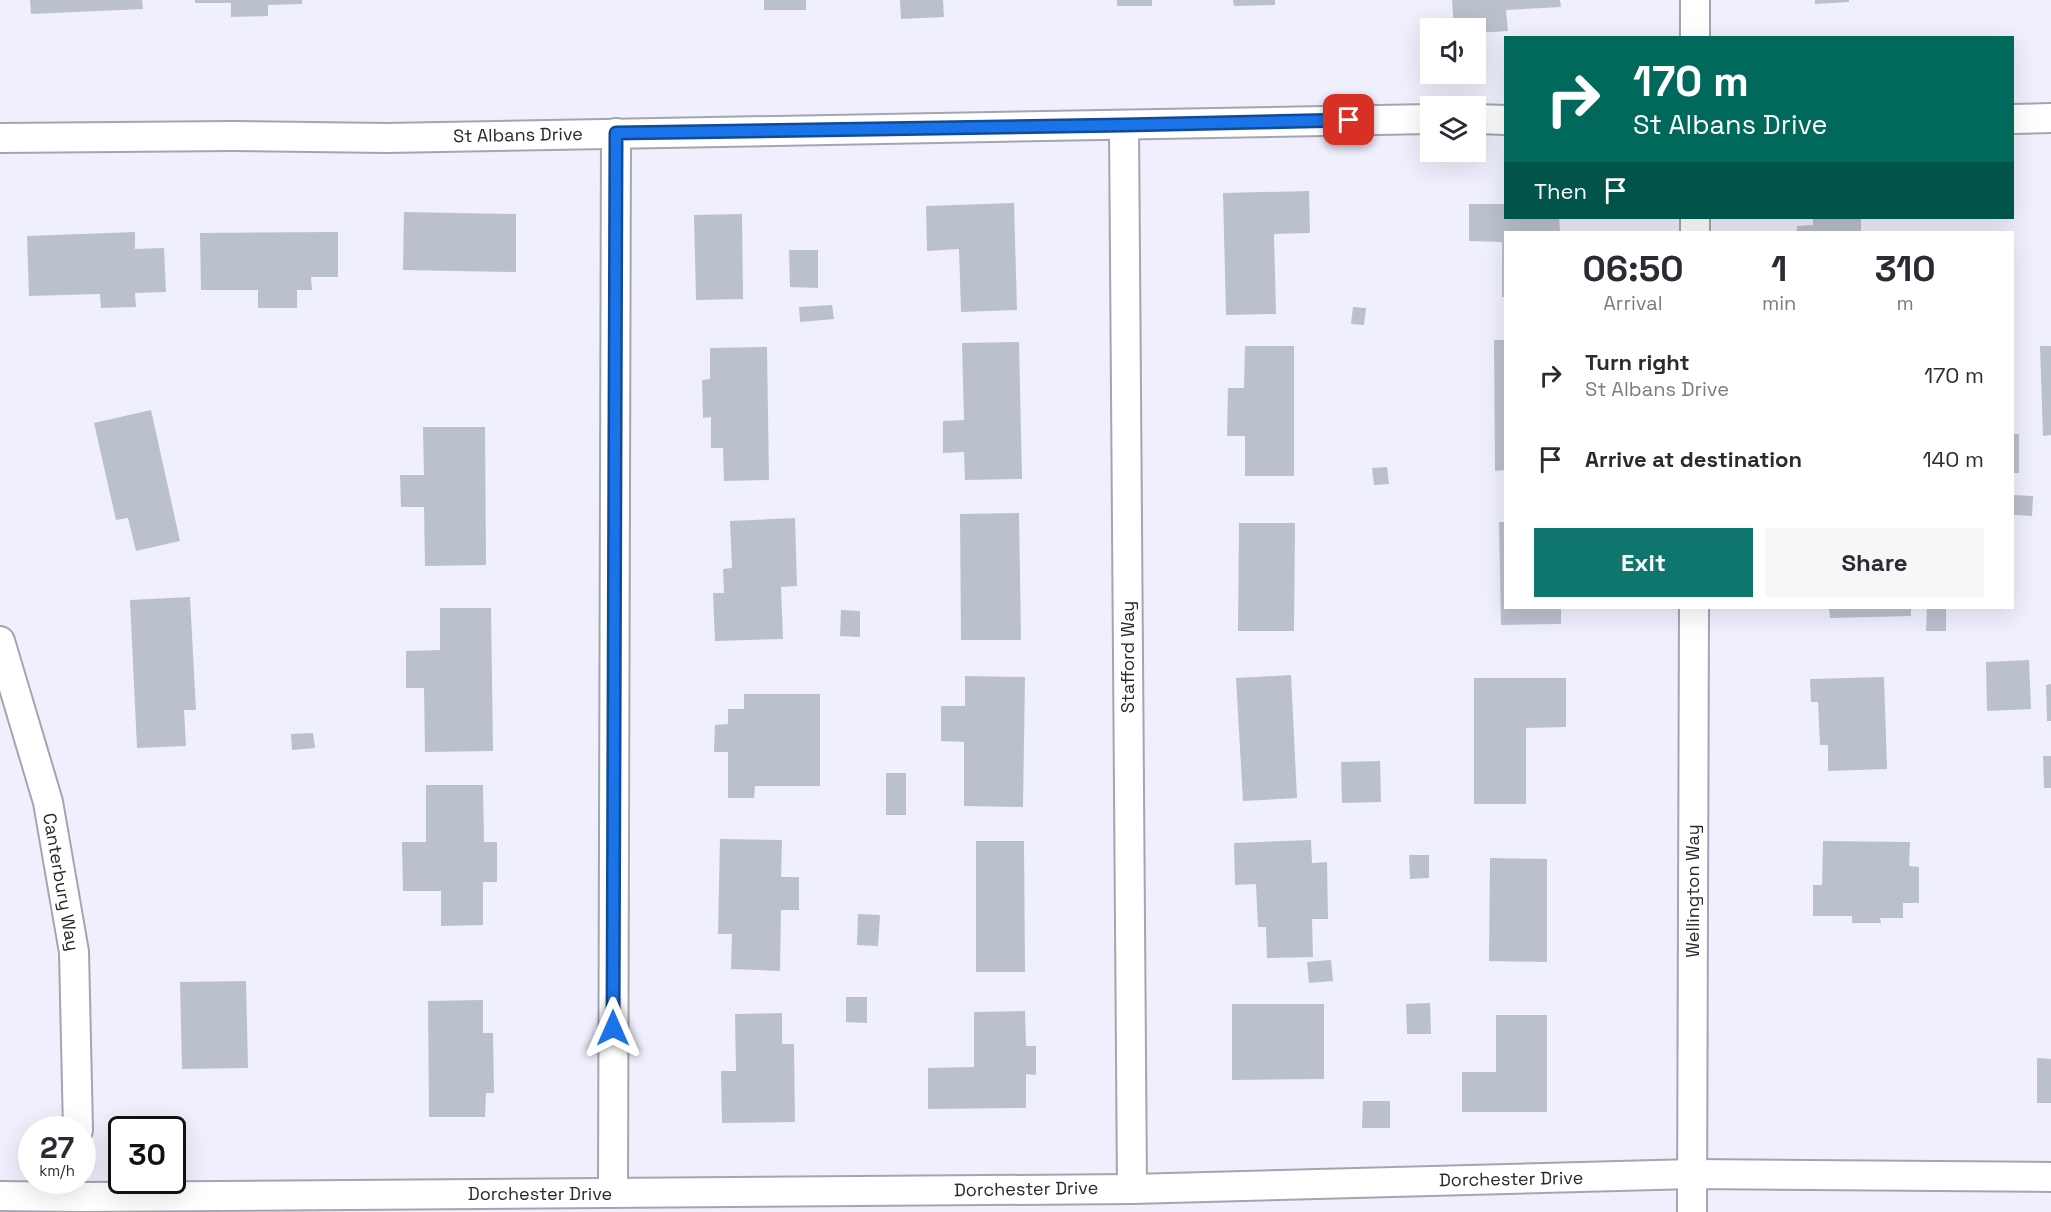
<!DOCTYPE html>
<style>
body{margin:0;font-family:"Space Grotesk",sans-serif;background:#f7f7f7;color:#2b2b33;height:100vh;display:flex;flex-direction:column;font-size:22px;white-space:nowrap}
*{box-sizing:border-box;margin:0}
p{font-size:20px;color:#7c7c81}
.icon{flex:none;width:33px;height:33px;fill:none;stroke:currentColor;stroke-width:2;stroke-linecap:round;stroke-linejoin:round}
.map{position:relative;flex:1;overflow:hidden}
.panel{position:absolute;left:1504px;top:231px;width:510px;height:378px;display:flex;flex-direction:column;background:#fff;border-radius:0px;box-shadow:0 6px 24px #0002}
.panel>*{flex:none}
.guide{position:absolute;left:1504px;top:36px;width:510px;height:183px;border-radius:0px;box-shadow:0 6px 24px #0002;background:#00695c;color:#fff;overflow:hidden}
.fabs{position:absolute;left:1420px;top:18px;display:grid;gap:12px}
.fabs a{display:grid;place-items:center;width:66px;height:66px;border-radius:0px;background:#fff;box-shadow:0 6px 24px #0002;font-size:30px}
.speed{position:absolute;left:18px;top:1116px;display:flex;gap:12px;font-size:30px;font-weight:700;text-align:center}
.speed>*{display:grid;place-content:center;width:78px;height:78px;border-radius:50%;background:#fff;box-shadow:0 6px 24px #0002;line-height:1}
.speed small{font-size:15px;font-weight:400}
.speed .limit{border:3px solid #111;border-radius:9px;background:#fff;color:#111}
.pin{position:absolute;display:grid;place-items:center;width:51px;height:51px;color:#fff;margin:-26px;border-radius:12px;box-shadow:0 3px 9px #0006}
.me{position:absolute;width:66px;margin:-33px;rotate:0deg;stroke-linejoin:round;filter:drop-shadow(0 0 4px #0008)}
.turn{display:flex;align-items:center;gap:21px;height:126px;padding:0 30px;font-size:27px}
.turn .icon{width:78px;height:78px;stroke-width:2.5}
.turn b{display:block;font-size:42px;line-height:51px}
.then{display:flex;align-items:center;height:57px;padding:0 30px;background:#0003;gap:12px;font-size:22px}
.eta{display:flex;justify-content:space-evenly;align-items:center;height:102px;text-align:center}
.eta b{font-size:36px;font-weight:800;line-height:42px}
.cta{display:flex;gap:12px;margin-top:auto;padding:12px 30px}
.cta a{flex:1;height:69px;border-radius:0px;background:#0f766e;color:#fff;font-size:24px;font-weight:800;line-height:69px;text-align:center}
.cta a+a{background:#f7f7f7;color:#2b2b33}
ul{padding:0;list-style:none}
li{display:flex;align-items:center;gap:18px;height:84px;padding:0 30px}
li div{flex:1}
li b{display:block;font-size:22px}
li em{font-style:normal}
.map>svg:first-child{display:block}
.building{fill:#bbc0cd}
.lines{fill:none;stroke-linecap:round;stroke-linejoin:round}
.street-casing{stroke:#a5a4b1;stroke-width:32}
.street{stroke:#fff;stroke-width:28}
.route-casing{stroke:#114b97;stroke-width:15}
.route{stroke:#1a73e8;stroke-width:10}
.labels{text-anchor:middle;stroke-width:6;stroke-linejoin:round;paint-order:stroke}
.street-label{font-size:18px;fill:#28282d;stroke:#fff}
</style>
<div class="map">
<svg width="2051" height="1212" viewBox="0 0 2051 1212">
<rect width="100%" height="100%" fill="#f0effd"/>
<!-- building -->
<g class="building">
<path d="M30,0H142L143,9L31,14Z"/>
<path d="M195,0H302V4L268,5V16L231,17V3H195Z"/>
<rect x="764" y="0" width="42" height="10"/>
<path d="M900,0H943L944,17L901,19Z"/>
<rect x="1117" y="0" width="35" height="6"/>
<path d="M1233,0H1275V5L1234,6Z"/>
<path d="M1452,0H1560L1561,7L1506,10L1508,31L1476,33V28H1454Z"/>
<path d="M1815,0H1849V2L1815,4Z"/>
<path d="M1309,191L1310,233L1274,234L1276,314L1226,315L1223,193Z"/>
<path d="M1014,203L1017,310L961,312L959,249L927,251L926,206Z"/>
<path d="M1469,204H1506V218H1559L1560,232H1506V297H1502V242L1469,241Z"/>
<path d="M404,212L516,214V272L403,270Z"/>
<path d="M742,214L743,299L696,300L694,215Z"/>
<path d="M1813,218H1861V232H1797V226L1813,225Z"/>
<path d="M135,232V249L164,248L166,292L135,293L136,307L101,308L100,294L29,296L27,236Z"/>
<path d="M338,232V277H311L312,290H297V308H258V290H201L200,233Z"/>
<path d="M789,250H818V288L790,287Z"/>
<path d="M832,305L834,319L800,322L799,307Z"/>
<path d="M1353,307L1366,308L1364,325L1351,324Z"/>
<path d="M1494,340H1506V470L1495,471Z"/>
<path d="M1019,342L1022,479L965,480L964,452L943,453V421L964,420L962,343Z"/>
<path d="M1245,346H1294V476H1245V436H1227L1228,388H1244Z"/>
<path d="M2040,346H2051V435L2043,436Z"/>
<path d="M767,347L769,480L724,481L723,448H711V417L703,418L702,380L710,379V348Z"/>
<path d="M151,410L180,541L136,551L128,518L116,520L94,423Z"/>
<path d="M423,427H485L486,565L425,566L424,507H401L400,475H424Z"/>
<rect x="2013" y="434" width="6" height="39"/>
<path d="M1387,467L1389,484L1374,485L1372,468Z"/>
<path d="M2013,495L2033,496L2032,516L2013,515Z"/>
<path d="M1019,513L1021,640H961L960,514Z"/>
<path d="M795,518L797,586L781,587L783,639L715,641L713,593H724L723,569L732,568L730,521Z"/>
<path d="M1499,522H1506V608H1561V624L1501,625Z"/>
<path d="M1239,523H1295L1294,631H1238Z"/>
<path d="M190,597L196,710H184L186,746L137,748L130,600Z"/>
<path d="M440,608H491L493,751L425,752L424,688H406V651L440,650Z"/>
<path d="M1829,608H1911V616L1830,618Z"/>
<path d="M1927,608H1946V631H1926Z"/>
<path d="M841,610L860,611V637L840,636Z"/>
<path d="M2029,660L2031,709L1987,711L1986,662Z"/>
<path d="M1291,675L1297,798L1243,801L1236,678Z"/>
<path d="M965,676L1025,677L1023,807L964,806V742L941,741V706H965Z"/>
<path d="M1884,677L1887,769L1828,771V745H1820L1818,702H1811L1810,679Z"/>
<path d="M1474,678H1566V727L1526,728V804H1474Z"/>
<path d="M2051,684V721H2047L2046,685Z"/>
<path d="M744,694H820V786H755L754,798H728V752H714L715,725L728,724V709H744Z"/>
<path d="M313,733L315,748L292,750L291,734Z"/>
<path d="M2043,756H2051V788H2044Z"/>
<path d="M1380,761L1381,802L1342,803L1341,762Z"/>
<rect x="886" y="773" width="20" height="42"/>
<path d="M426,785H483L484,842H497V882H483V925L441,926V891H403L402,842H426Z"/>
<path d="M720,839L782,840L781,877H799V910H781L780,971L731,969L732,934H718Z"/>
<path d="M1311,840L1312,863L1327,862L1328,919H1312L1313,957L1267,958L1266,927H1258L1256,884L1235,885L1234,843Z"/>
<path d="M976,841H1024L1025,972H976Z"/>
<path d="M1823,841L1910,842L1909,866L1919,867V903H1903V918H1880L1881,923H1852V916H1813V885H1822Z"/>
<path d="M1409,855H1429V878L1410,879Z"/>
<path d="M1490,858L1547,859V962L1489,961Z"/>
<path d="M858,914L880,915L878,946L857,945Z"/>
<path d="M1331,960L1333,981L1309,983L1307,962Z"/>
<path d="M246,981L248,1068L182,1069L180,982Z"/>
<path d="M846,997H867V1023L846,1022Z"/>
<path d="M483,1000V1033H493L494,1093H486L485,1117H429L428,1001Z"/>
<path d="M1430,1003L1431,1034H1407L1406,1004Z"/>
<path d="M1232,1004H1324V1079L1232,1080Z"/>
<path d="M1025,1011L1026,1046H1036V1075L1026,1074V1108L928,1109V1068L974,1067V1012Z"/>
<path d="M782,1013V1044H794L795,1122L722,1123L721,1071H736L735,1014Z"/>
<path d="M1496,1015H1547V1112H1462V1072H1496Z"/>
<path d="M2037,1058L2051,1059V1103H2037Z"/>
<path d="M1363,1101H1390V1128H1362Z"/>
</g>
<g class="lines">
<defs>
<g id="street">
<path d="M1695,0V38"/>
<path d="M1476,119L1506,120"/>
<path d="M2013,119L2051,118"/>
<path d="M1124,125L1132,1189"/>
<path d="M0,138L232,136L386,138L1431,119"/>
<path d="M1695,232V218"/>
<path d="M0,641L48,802L74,952L78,1130"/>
<path d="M613,1193L616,133"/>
<path d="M0,1196L80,1197L1132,1189L1693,1174L2051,1177"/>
<path d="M1692,1212L1694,608"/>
</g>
</defs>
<!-- street casing -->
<use href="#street" class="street-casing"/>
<!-- street -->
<use href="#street" class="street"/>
</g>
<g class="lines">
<defs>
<path id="route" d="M613,1028L616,133L1124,125L1349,120"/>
</defs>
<!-- route casing -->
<use href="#route" class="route-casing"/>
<!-- route -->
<use href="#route" class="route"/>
</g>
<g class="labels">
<!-- street labels -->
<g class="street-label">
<text transform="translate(518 135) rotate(-1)" y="6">St Albans Drive</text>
<text transform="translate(1128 657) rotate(-90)" y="6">Stafford Way</text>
<text transform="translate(61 882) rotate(80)" y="6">Canterbury Way</text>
<text transform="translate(1693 891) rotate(-90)" y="6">Wellington Way</text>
<text transform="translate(1511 1179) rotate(-1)" y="6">Dorchester Drive</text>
<text transform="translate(1026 1189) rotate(-1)" y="6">Dorchester Drive</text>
<text x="540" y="1200">Dorchester Drive</text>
</g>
</g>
</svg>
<div class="fabs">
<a><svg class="icon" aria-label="sound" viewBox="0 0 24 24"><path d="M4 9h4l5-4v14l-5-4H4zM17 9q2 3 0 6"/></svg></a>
<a><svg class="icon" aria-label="layers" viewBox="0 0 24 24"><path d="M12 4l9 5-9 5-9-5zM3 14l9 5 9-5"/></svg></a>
</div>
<div class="speed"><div>27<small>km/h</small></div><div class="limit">30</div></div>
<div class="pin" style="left:1349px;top:120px;background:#d93025"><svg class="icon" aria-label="arrive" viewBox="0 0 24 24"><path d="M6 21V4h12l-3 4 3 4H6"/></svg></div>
<svg class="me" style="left:613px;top:1028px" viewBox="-20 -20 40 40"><path d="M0-17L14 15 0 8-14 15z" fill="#1a73e8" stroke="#fff" stroke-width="4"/></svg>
<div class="guide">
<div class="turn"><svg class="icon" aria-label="right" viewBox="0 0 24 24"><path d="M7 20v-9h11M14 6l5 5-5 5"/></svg><div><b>170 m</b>St Albans Drive</div></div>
<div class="then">Then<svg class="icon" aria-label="arrive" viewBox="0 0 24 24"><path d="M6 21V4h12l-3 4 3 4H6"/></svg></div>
</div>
<section class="panel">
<div class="eta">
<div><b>06:50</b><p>Arrival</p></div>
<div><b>1</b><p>min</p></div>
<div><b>310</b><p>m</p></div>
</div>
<ul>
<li><svg class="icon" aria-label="right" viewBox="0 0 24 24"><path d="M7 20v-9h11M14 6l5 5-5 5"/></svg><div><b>Turn right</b><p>St Albans Drive</p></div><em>170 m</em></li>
<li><svg class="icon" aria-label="arrive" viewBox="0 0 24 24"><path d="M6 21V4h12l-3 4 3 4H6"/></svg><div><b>Arrive at destination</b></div><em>140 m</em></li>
</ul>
<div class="cta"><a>Exit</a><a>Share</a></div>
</section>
</div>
